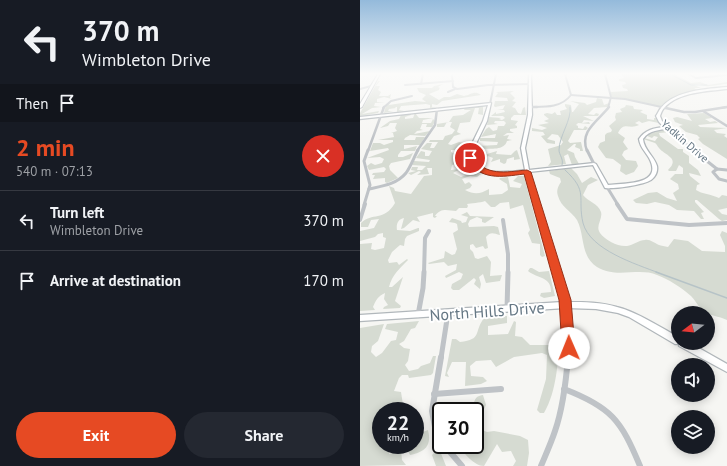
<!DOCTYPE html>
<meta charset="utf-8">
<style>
body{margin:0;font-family:"PT Sans",sans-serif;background:#242831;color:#f1f3f6;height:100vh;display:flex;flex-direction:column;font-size:15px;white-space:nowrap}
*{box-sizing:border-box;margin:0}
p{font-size:13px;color:#9ea1a6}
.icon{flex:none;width:22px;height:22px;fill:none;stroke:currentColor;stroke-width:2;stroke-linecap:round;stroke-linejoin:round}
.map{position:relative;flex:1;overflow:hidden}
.panel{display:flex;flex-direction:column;background:#171b24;width:360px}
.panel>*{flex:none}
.hud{background:#171b24;color:#f1f3f6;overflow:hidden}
.needle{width:26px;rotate:254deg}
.controls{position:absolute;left:311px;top:306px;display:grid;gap:8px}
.controls a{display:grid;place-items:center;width:44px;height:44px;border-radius:50%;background:#171b24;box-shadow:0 2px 10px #0003;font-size:20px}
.speed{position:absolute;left:12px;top:402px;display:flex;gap:8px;font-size:20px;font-weight:700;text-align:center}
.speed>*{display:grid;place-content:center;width:52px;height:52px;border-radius:50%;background:#171b24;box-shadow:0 2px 10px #0003;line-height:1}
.speed small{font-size:10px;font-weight:400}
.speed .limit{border:2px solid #111;border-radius:6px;background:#fff;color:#111}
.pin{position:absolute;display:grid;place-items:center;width:34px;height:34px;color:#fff;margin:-17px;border:2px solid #fff;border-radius:50%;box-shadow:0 1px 4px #0007}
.me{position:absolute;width:44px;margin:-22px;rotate:359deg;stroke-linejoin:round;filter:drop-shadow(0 0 3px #0008)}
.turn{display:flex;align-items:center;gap:14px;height:84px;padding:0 16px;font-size:18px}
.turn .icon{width:52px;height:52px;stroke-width:2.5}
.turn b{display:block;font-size:28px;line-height:34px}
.then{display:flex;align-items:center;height:38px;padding:0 16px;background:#0003;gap:8px;font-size:15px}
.round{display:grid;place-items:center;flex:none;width:42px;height:42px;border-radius:21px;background:#242831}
.overview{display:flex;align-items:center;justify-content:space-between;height:68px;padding:0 16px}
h1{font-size:24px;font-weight:700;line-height:30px;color:#e64a23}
.cta{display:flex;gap:8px;margin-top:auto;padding:8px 16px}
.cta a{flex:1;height:46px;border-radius:24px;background:#e64a23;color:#fff;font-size:16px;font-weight:700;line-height:46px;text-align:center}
.cta a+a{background:#242831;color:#f1f3f6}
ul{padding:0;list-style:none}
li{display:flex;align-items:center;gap:12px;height:60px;padding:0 16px;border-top:1px solid #363941}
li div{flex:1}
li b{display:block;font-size:15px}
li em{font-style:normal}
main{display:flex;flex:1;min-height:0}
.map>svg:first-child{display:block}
.green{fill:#d6dbd2}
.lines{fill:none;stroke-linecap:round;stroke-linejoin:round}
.stream-far1{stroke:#b6c3c7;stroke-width:1}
.stream{stroke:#b6c3c7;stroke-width:1.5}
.secondary-casing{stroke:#b1b7bb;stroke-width:2.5}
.primary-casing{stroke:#b2b7bb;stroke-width:2}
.street-far5{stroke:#bfc3c7;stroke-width:2}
.street-far4{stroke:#bfc3c7;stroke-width:2.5}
.street-far3{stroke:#bfc3c7;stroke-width:3}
.street-far2{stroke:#bfc3c7;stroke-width:4}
.street-far1{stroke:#bfc3c7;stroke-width:5}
.street{stroke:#bfc3c7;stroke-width:6}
.secondary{fill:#fff;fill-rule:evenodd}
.primary{fill:#fff;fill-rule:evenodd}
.route{fill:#e64a23;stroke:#963017}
.labels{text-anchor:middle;stroke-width:4;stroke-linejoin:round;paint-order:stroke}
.far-street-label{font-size:11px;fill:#657784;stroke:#fff}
.near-street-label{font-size:16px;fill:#657784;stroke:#fff}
</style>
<main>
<section class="panel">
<div class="hud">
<div class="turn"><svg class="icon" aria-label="left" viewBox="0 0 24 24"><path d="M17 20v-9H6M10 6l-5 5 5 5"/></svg><div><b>370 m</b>Wimbleton Drive</div></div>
<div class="then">Then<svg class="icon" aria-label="arrive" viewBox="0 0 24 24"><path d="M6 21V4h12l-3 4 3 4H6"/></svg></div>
</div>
<div class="overview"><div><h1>2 min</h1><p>540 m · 07:13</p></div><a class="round" style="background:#d93025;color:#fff"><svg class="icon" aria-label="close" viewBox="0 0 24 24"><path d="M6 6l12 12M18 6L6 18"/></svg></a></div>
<ul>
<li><svg class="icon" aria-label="left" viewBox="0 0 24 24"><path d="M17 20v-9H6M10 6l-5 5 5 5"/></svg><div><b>Turn left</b><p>Wimbleton Drive</p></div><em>370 m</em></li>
<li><svg class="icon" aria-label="arrive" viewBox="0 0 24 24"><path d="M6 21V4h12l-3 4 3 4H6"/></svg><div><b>Arrive at destination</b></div><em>170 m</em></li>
</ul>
<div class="cta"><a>Exit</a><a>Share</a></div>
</section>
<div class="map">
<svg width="367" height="466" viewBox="0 0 367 466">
<rect width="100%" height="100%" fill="#f6f6f3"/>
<!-- green -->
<g class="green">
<path d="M261,74H314L331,83L340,82L348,85L367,82V84C359,84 345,89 340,84L334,85L341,88H334L340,91L314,97L304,107L252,97L250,92L268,91L267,89L263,88L262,85L266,84L265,82L259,81V79L264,78Z"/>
<path d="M18,81H20L16,86H20L18,90L21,92L19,96H28L31,94L30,98L32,99L24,97L17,99V102H25L15,103L14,106L21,107L12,108L2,114L19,111L18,113L0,116V113Z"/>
<path d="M83,84L78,87L80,88L79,89V90L69,94L79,100L84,97H90L97,94L104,96C111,95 114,90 121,95L82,101L77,105L72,104V107H77L70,108V105L66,104L41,106L39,110L44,111L37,112V107H35L36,108L29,109L28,111H33L24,113L26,105L30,103L29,105L55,101L66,102L62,99L66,95L59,92L57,88H72L74,86Z"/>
<path d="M154,91L150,93L155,98L152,101L156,102L152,107L155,108L158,113L161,114L163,108L165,107L166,115H154L151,118V120L158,121L155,125L157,126V128L150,129V131L154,133H147L143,136L149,135L147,139L152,140L147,141C144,151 131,148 122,149L121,154H127L137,151L136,154L151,155L155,151L157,150L160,159L154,160V157L147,159L146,163L144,164L140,162V159L131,162L133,158L128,156L121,161L114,163C109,157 113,151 117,146L137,145L138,142L120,141V138H135L136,134L121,137L126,129L129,127L133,131L137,130L138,126H144L146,123L144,121H135L134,123L138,124L127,125L129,117L141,118L139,119L142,120L145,118L143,116H131L136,112V114L145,112L144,110L137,109H143L145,105L135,107L134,106L135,101H148L147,98L135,97L138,93L136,92Z"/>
<path d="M237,98L242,99L244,105L249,103V105L247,107L234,108L228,114L234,115L236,113L239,114L238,116H223L234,121L224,120L222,123L229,122L230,124L218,123L216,125L218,126V128L223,129L225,126L228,128L226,130H214L208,141L210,143L221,142L223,151H220V149L215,147L216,144H214L207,150L214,153L215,157L219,164L212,165L208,154L204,156L206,164L188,166L191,162L188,149L201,145L203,142L198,135L192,134L187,139L195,141V144L187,143L181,136L185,135L183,132L172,131V128L182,130L187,128L178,125L189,123L184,121L189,119L184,115V114L187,113L192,114L195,112L197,115H201L200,111L207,109L205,106V104L211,105L212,112H213L219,104L210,101L225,103L227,105L236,102Z"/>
<path d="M266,105L273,106L274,109L283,110L280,112L287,115V119L294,120V118H296L299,123L289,121L282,123L279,121L275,123L279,125C269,130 264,121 258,133L265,138L263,142L268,149L264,151L262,155L266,160L276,161L278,166L274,172L266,175L260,171L261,165L253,159L246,158L238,147L240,143L245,141V135L247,133L251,132L252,130L249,126L256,120L255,117L256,113L262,112L260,109L265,107Z"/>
<path d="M123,106V115L118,114L119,108H115L110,122L100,123L97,132L101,134L94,136L88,144L91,145L99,142L108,144L104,150H91V152L95,154L104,153L105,159H102L100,156H95L94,161H103V163L92,165L91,170L100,169L93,173L101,177L106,175L104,171L110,168L121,174L117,177L110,176L102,179L105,184L109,182L112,185L110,188L105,190C115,195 120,194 129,189V195L142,194L148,190L147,184L139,179L140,178L148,177L150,187L160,188L162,184L153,181L158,176H164L185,256L182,257L180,255V244L172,243L168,233L170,230L169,227L163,205L150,209L149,202L140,203L135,207H131L125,201C120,203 111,203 107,204L108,206L107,208H99L96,211C89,211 81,207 75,216H77L75,218L73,217V213L57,217L60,222L53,220L44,228L41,229L44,218C38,219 36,224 37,230L50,231L58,228H59V231L47,236L45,239L44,246L40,245L32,252L28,260L29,263L37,262L39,265L47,259L48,260C40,268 32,275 29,287H32L43,277L35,301L41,306L40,308L23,309L24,307L28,305L24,299L25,293C18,296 16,300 13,307L15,310L0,311V244L12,243L11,249L15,250L24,248L26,238L23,237V233L18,234L15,237L0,241V231L14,228L19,219L11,220L8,227H1V223C12,212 24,222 35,203L29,186L34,188L35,191L51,194L64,176L72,175V168H67L69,174L57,175L61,172L59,171L51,175L48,173L56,171L51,170L52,167H58L57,170H62L66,166L52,165L54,161L69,162L70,160L56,158L61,151L65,152V156H69L72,151L61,149L67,143H72L70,148H74L78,142H69L70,140H83L85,136L92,134L95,130L90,127L92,122H87L84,127H77V124L89,122L93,116L103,115L111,110H104L105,108Z"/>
<path d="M55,113L59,118H73L63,120L62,123H71L73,119L75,121L72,127H66L67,124H62L60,129L63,130L57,131L54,134L70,131L65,136L50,135L45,138L44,140H55L56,137H65L60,145H44V149L57,146L55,151H41L38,155V157H43L53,153L50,159L31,163L29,166L30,170L38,178L27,183L25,182V178L13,179L15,175H12L13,173L24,172L26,169L24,167L9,170L7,166L11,163L15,165L22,163L24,159L20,157L7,158L29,150L28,148L10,151L13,143H20L24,145L33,142V140H18L34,137L33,133H31L37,131L35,128L37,123H30L28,126L20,128L30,121L39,119L41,115L51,114V115L45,117V119L53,118Z"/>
<path d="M344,113L352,118L345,119L350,122L355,121L358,123L338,125L340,127L367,128L354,130L357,133L366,134L364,136L367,138V159L343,144L338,139L340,138L337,135L326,132L319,126L323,125L315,122L313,118L317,117L332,121L327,114Z"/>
<path d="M305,129L310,132L299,133L300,136L318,149H323V152L329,156V163L338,170L341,176L329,173L330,176L340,184L337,185L336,190C342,194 351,194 359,198L362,195L367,196V208L358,210L362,214L367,215V220L362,221L359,219L337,200H335V202L344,212L341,213L344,219H341L334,211L317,210L309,205L295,202L287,204L276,203L273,200L288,193L297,192L307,198L317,201L313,193L319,189L318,184L310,179L315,174H323V168L319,165L316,171H309L308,170C321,158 304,155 299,148C297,146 297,144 295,143L283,139L284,138L295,141L298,137L294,136L292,138L285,135L298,130Z"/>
<path d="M211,168L217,174L222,183L231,177L238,180L228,185L223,195C228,202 238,203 241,212C243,219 235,226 240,233C245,240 258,247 267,246C273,245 279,240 285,240C290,239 294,243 299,245C301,246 305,246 308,247L314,239L328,241L342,251L365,252V246L360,235L362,231L367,233V320C359,316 349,316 342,310C338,306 335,300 331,296C321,287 308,279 297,275C279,267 256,279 237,267C220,256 225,235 217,220C211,211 201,207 198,196C196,191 198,186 201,182L200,178L190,174L189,171Z"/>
<path d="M107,212L110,216L134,217L125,223L122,222V219L117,217L110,220L108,224L109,227L134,226L138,227L140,235C134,234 131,231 126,237L128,248L125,249L123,246L116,248L113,244L110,245V249L113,252L115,258L118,259L127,256L131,262L130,276L142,275L140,281L126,283L123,274L119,277L121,284L120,289L114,284L116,280L114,278L99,290H93L91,288L92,284L101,279L103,274L99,272L86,278L85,276L96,270L97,264L88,266L84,262L69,264L68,263L84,258L85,251L92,255L95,254L97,249L93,233L98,230L97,224L95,223L89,222L92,218L101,221L102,223L106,222L108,217L101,215Z"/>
<path d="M170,268H172L179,272L189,271L195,296L184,298L180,296L181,293L191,292C191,276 178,279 168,271Z"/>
<path d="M147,316V323L128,326V335L148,334L154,321L156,322L155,336L162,337L170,345H191L199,334L200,336C198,361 197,391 184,413H180L177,410L186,379L187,355L182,353L154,357L136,367L131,360L116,361L110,366L111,376L123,377L127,381L121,384L105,386L106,362H92L87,373L89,377L85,376L92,339H96L100,342C123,339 113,333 124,318Z"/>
<path d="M59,321L55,328L51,329L44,341L39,344L44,348L50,349L48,361L45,365L49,371L58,369L61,366L70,363L73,356H76L73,373L71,375L49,378L48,375H42L39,378L34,391L41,392L44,411H21V445H29V454L41,450L42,460L46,465L0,466V328L24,324L18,341L12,346L11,352L16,357L22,353L31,341L36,340L38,332L25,329L27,324Z"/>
<path d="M123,395L126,405L123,411L116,414L115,419V411H111C115,403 113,396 123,395Z"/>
<path d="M115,427L127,432L134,431L160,436L168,440L169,453L167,466H153L156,461L151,451L142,452L137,444L124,466C114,466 103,452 98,445H115Z"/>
<path d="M68,430C72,446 65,452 50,455L45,445H55V435Z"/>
<path d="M77,450L80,451L86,466H76L72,455Z"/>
</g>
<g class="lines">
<!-- stream-far1 -->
<g class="stream-far1">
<path d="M310,74L331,85H347"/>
<path d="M202,165C204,159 199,155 199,150C199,136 212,120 210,107"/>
<path d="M205,170C229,192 217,197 223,223C230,250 276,264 299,273"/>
</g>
<!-- stream -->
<path class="stream" d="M296,272L367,298"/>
<defs>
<path id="secondary" d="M169,74H171L172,115L165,148L169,170L234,163L236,164L248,185C265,183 304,185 289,158C285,151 280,147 279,139C285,130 294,128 304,127L299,122L296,116C298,113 299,110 301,108C315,90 347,89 367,87V89C348,91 318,92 304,108C302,110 301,113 300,116L302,121L309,128C299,131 290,129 283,139C284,150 294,156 297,166C298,172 295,177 291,180C283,185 255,189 245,188L233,165L169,172L208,302C225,302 241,302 257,307C277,312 300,327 318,337V343H330L367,364V372L319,346V344H315L269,317L258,313L236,309L206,308L0,321V315L202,302L165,173C145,175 113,181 107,154L123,121L128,105L0,119V117L131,103L127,121L111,154C117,178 146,172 165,170L161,148L168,115Z"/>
<path id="primary" d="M18,74H20L2,107L0,108V104Z"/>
</defs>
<!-- secondary casing -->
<use href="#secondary" class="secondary-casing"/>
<!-- primary casing -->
<use href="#primary" class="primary-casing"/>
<!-- street-far5 -->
<g class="street-far5">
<path d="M92,74L93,87L97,89L128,85L170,84"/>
<path d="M205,74L211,95"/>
<path d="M245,74L251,97L248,108"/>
<path d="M329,74L336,78L367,75"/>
<path d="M61,84L63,74"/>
<path d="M45,85L93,81"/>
<path d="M0,89L11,86"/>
<path d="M88,92L95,89"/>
<path d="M211,95L265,99L306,108"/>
<path d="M130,104L136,74"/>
<path d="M170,107C185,107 201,108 211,95"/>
<path d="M23,108L31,101L52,96"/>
<path d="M361,108L367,107"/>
</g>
<!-- street-far4 -->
<g class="street-far4">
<path d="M170,107H177"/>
<path d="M301,107L324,112H335L367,107"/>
<path d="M343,111L367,126"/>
<path d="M307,128L335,151"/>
<path d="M8,151L24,107"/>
<path d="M57,151L75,125L77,109"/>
<path d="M227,151C219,131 238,121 249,107"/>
</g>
<!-- street-far3 -->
<g class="street-far3">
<path d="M227,150L234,164"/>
<path d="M333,150L357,169"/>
<path d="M367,170L357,169L353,172L359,179L367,181"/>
<path d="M247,187L258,205"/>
<path d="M9,189C23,186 37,184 46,173C51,166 54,157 58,150"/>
<path d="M4,205L10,185L4,161L8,150"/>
</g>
<!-- street-far2 -->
<g class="street-far2">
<path d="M257,204L267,219L329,225L367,223"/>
<path d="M0,220L5,204"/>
<path d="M143,220L148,254V273"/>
<path d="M64,273L65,238L69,231"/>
</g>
<!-- street-far1 -->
<g class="street-far1">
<path d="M206,305L207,358"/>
<path d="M147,309L148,272"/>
<path d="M58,315L63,288L64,272"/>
<path d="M81,358L88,313"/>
</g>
<!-- street -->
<g class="street">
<path d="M81,357L72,411L75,427L81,441"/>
<path d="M204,389C251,407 261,420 280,466"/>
<path d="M74,394L141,389"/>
<path d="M84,445L102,466"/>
<path d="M181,466C186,454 191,443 195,431C203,408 206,382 208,357"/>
</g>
<!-- secondary -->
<use href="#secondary" class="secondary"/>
<!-- primary -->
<use href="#primary" class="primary"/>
</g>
<!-- sky -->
<linearGradient id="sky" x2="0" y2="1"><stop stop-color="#94badb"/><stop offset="0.53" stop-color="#fbfbfa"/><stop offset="1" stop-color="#fbfbfa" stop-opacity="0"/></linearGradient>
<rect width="367" height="139" fill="url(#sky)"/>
<!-- route -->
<path class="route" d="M107,156H112C126,177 145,172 167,170L171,172L211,300L215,348L213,353L209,354L204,353L202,348L199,300L164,174C141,177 120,181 106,158Z"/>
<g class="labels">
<!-- far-street labels -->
<g class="far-street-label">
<text transform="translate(325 141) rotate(41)" y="4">Yadkin Drive</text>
</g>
<!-- near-street labels -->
<g class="near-street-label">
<text transform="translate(127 311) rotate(-4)" y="6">North Hills Drive</text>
</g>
</g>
</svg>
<div class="controls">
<a><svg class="needle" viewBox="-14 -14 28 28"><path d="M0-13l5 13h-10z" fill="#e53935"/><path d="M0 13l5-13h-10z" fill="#9ea1a6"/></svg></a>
<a><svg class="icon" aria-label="sound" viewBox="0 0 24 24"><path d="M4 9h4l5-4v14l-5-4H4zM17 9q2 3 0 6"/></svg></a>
<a><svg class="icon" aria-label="layers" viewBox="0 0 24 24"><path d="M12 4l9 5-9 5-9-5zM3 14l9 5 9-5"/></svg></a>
</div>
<div class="speed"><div>22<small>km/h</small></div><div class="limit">30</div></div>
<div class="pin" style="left:110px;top:158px;background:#d93025"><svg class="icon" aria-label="arrive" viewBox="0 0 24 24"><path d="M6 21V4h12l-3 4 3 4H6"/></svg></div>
<svg class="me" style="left:209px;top:348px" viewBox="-20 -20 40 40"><circle r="19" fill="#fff"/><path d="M0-13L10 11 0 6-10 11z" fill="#e64a23"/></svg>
</div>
</main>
